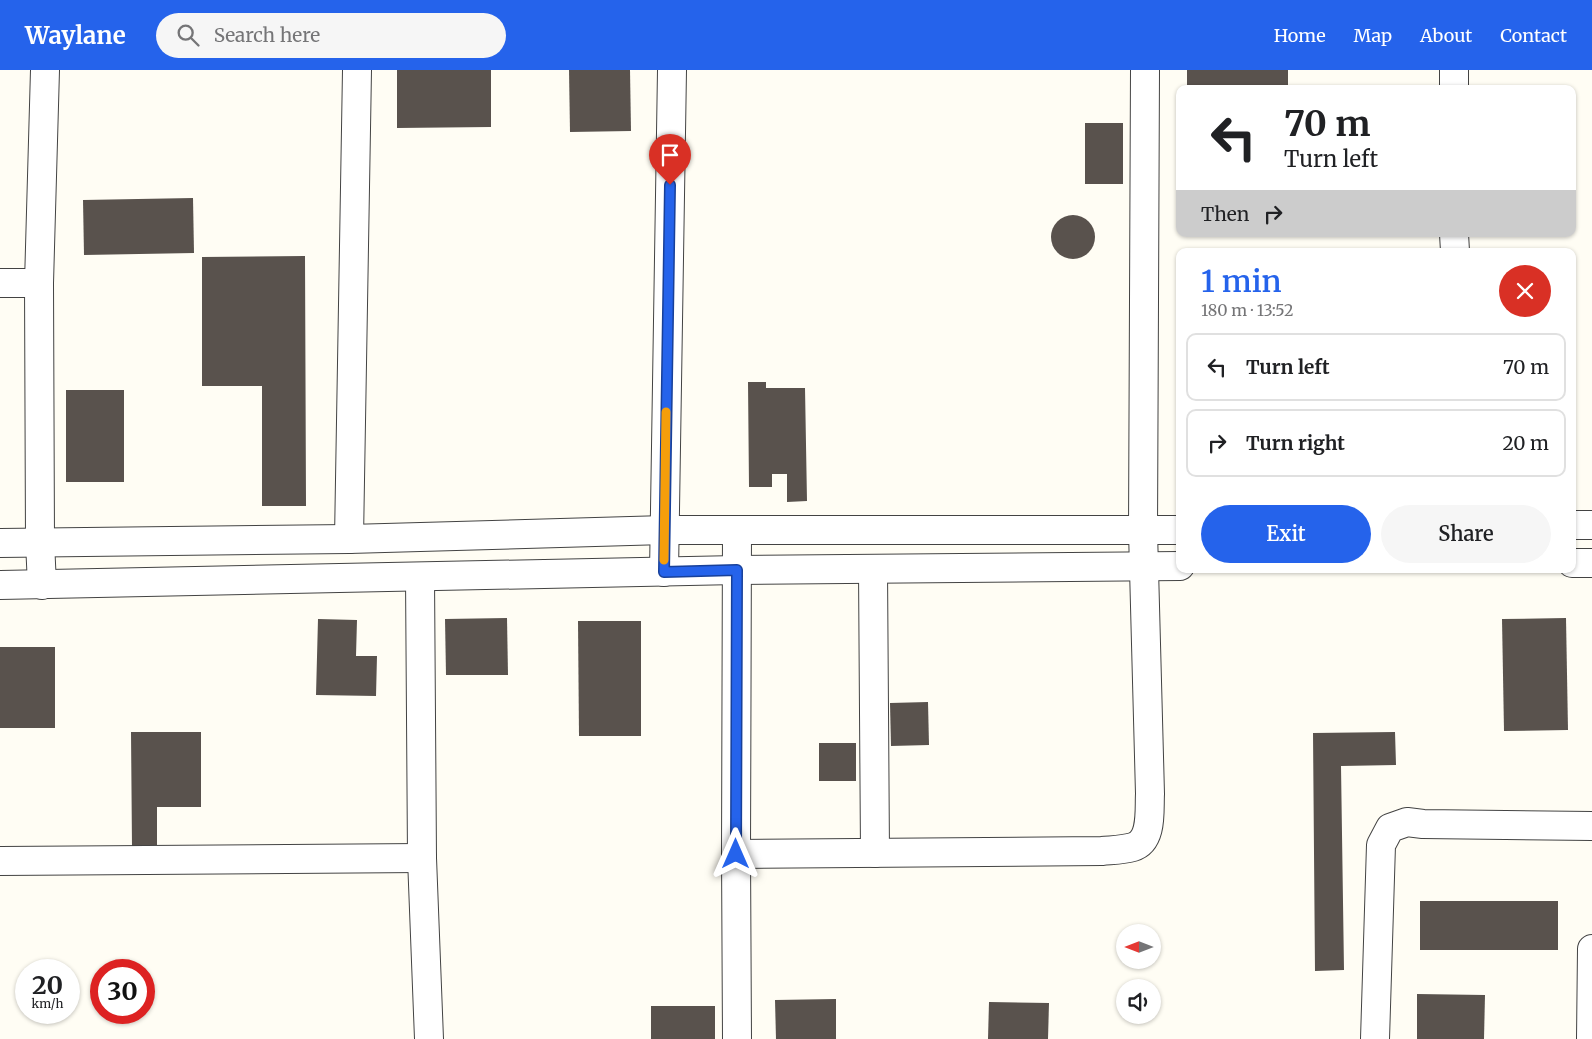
<!DOCTYPE html>
<meta charset="utf-8">
<style>
body{margin:0;font-family:Merriweather,serif;background:#f6f6f6;color:#202124;height:100vh;display:flex;flex-direction:column;font-size:19px;white-space:nowrap}
*{box-sizing:border-box;margin:0}
p{font-size:16px;color:#757577}
.icon{flex:none;width:28px;height:28px;fill:none;stroke:currentColor;stroke-width:2;stroke-linecap:round;stroke-linejoin:round}
.map{position:relative;flex:1;overflow:hidden}
.side{position:absolute;left:1176px;top:178px;width:400px;height:325px;display:flex;flex-direction:column;background:#fff;border-radius:10px;box-shadow:0 1px 4px #0004}
.side>*{flex:none}
.top-card{position:absolute;left:1176px;top:15px;width:400px;height:152px;border-radius:10px;box-shadow:0 1px 4px #0004;background:#fff;color:#202124;overflow:hidden}
.needle{width:32px;rotate:270deg}
.buttons{position:absolute;left:1116px;top:854px;display:grid;gap:10px}
.buttons a{display:grid;place-items:center;width:45px;height:45px;border-radius:50%;background:#fff;box-shadow:0 1px 4px #0004;font-size:25px}
.speed{position:absolute;left:15px;top:889px;display:flex;gap:10px;font-size:25px;font-weight:700;text-align:center}
.speed>*{display:grid;place-content:center;width:65px;height:65px;border-radius:50%;background:#fff;box-shadow:0 1px 4px #0004;line-height:1}
.speed small{font-size:12px;font-weight:400}
.speed .limit{border:8px solid #d22;background:#fff;color:#111}
.pin{position:absolute;display:grid;place-items:center;width:42px;height:42px;color:#fff;margin:-51px -21px;border-radius:50% 50% 50% 0;rotate:-45deg;box-shadow:0 0 5px #0007}
.pin .icon{rotate:45deg}
.me{position:absolute;width:55px;margin:-28px;rotate:0deg;stroke-linejoin:round;filter:drop-shadow(0 0 4px #0008)}
.turn{display:flex;align-items:center;gap:18px;height:105px;padding:0 25px;font-size:22px}
.turn .icon{width:65px;height:65px;stroke-width:2.5}
.turn b{display:block;font-size:35px;line-height:42px}
.then{display:flex;align-items:center;height:48px;padding:0 25px;background:#0003;gap:10px;font-size:19px}
.round{display:grid;place-items:center;flex:none;width:52px;height:52px;border-radius:26px;background:#f6f6f6}
.headline{display:flex;align-items:center;justify-content:space-between;height:85px;padding:0 25px}
h1{font-size:30px;font-weight:600;line-height:38px;color:#2563eb}
.primary-button{display:flex;gap:10px;margin-top:auto;padding:10px 25px}
.primary-button a{flex:1;height:58px;border-radius:30px;background:#2563eb;color:#fff;font-size:20px;font-weight:600;line-height:58px;text-align:center}
.primary-button a+a{background:#f6f6f6;color:#202124}
ul{padding:0;list-style:none}
li{display:flex;align-items:center;gap:15px;height:68px;margin:0 10px 8px;padding:0 15px;border:2px solid #e0e0e0;border-radius:10px}
li div{flex:1}
li b{display:block;font-size:19px}
li em{font-style:normal}
header{display:flex;align-items:center;gap:30px;box-sizing:border-box;height:70px;padding:0 25px;background:#2563eb;color:#fff}
header strong{font-size:24px}
nav{display:flex;gap:28px;margin-inline-start:auto;font-size:18px}
.search{width:350px;height:45px;background:#f6f6f6;display:flex;align-items:center;gap:12px;box-sizing:border-box;padding:0 18px;border-radius:28px;color:#757577;font-size:19px}
.map>svg:first-child{display:block}
.building{fill:#59524d}
.lines{fill:none;stroke-linecap:round;stroke-linejoin:round}
.minor-casing{stroke:#434343;stroke-width:30}
.minor{stroke:#fff;stroke-width:28}
.route-casing{stroke:#184099;stroke-width:12}
.route{stroke:#2563eb;stroke-width:9}
.slow{stroke:#f59e0b;stroke-width:9}
</style>
<header>
<strong>Waylane</strong>
<div class="search"><svg class="icon" aria-label="search" viewBox="0 0 24 24"><circle cx="10" cy="10" r="6"/><path d="M15 15l6 6"/></svg>Search here</div>
<nav><a>Home</a><a>Map</a><a>About</a><a>Contact</a></nav>
</header>
<div class="map">
<svg width="1592" height="969" viewBox="0 0 1592 969">
<rect width="100%" height="100%" fill="#fffdf4"/>
<!-- building -->
<g class="building">
<path d="M397,0H491V57L397,58Z"/>
<path d="M569,0H630L631,61L570,62Z"/>
<rect x="1187" y="0" width="101" height="19"/>
<rect x="1085" y="53" width="38" height="61"/>
<path d="M193,128L194,183L84,185L83,130Z"/>
<circle cx="1073" cy="167" r="22"/>
<path d="M305,186L306,436H262V316H202V187Z"/>
<path d="M748,312H766V318H805L807,431L787,432V404H772V417H749Z"/>
<rect x="66" y="320" width="58" height="92"/>
<path d="M507,548L508,605H446L445,549Z"/>
<path d="M1566,548L1568,660L1504,661L1502,549Z"/>
<path d="M318,549L357,550L356,586H377L376,626L316,625Z"/>
<path d="M578,551H641V666H579Z"/>
<rect x="0" y="577" width="55" height="81"/>
<path d="M928,632L929,675L891,676L890,633Z"/>
<path d="M131,662H201V737H157V777H132Z"/>
<path d="M1395,662L1396,695L1341,696L1344,900L1315,901L1313,663Z"/>
<rect x="819" y="673" width="37" height="38"/>
<rect x="1420" y="831" width="138" height="49"/>
<path d="M1417,924L1485,925L1484,969H1417Z"/>
<path d="M836,929V969H776L775,930Z"/>
<path d="M989,932L1049,933L1048,969H988Z"/>
<rect x="651" y="936" width="64" height="33"/>
</g>
<g class="lines">
<defs>
<g id="minor">
<path d="M1454,0V19"/>
<path d="M1454,164L1455,181"/>
<path d="M0,213H39"/>
<path d="M1572,455H1592"/>
<path d="M737,460L736,784L737,969"/>
<path d="M349,469L357,0"/>
<path d="M0,473L349,469L665,460H1180"/>
<path d="M1572,493H1592"/>
<path d="M873,499L875,783"/>
<path d="M664,502L672,0"/>
<path d="M420,507L422,788L429,969"/>
<path d="M0,515L737,500L1180,496"/>
<path d="M42,515L40,472L39,213L45,0"/>
<path d="M736,784L1102,781C1112,780 1123,780 1133,777C1153,771 1149,740 1150,724L1143,461L1145,0"/>
<path d="M0,791L422,788"/>
<path d="M1375,969L1381,775L1390,758L1407,752L1423,754L1592,756"/>
<path d="M1591,969L1592,879"/>
</g>
</defs>
<!-- minor casing -->
<use href="#minor" class="minor-casing"/>
<!-- minor -->
<use href="#minor" class="minor"/>
</g>
<g class="lines">
<defs>
<path id="route" d="M670,115L664,502L737,500L736,784"/>
</defs>
<!-- route casing -->
<use href="#route" class="route-casing"/>
<!-- route -->
<use href="#route" class="route"/>
<!-- slow -->
<path class="slow" d="M664,490L666,342"/>
</g>
</svg>
<div class="buttons">
<a><svg class="needle" viewBox="-14 -14 28 28"><path d="M0-13l5 13h-10z" fill="#e53935"/><path d="M0 13l5-13h-10z" fill="#757577"/></svg></a>
<a><svg class="icon" aria-label="sound" viewBox="0 0 24 24"><path d="M4 9h4l5-4v14l-5-4H4zM17 9q2 3 0 6"/></svg></a>
</div>
<div class="speed"><div>20<small>km/h</small></div><div class="limit">30</div></div>
<div class="pin" style="left:670px;top:115px;background:#d93025"><svg class="icon" aria-label="arrive" viewBox="0 0 24 24"><path d="M6 21V4h12l-3 4 3 4H6"/></svg></div>
<svg class="me" style="left:736px;top:784px" viewBox="-20 -20 40 40"><path d="M0-17L14 15 0 8-14 15z" fill="#2563eb" stroke="#fff" stroke-width="4"/></svg>
<div class="top-card">
<div class="turn"><svg class="icon" aria-label="left" viewBox="0 0 24 24"><path d="M17 20v-9H6M10 6l-5 5 5 5"/></svg><div><b>70 m</b>Turn left</div></div>
<div class="then">Then<svg class="icon" aria-label="right" viewBox="0 0 24 24"><path d="M7 20v-9h11M14 6l5 5-5 5"/></svg></div>
</div>
<section class="side">
<div class="headline"><div><h1>1 min</h1><p>180 m · 13:52</p></div><a class="round" style="background:#d93025;color:#fff"><svg class="icon" aria-label="close" viewBox="0 0 24 24"><path d="M6 6l12 12M18 6L6 18"/></svg></a></div>
<ul>
<li><svg class="icon" aria-label="left" viewBox="0 0 24 24"><path d="M17 20v-9H6M10 6l-5 5 5 5"/></svg><div><b>Turn left</b></div><em>70 m</em></li>
<li><svg class="icon" aria-label="right" viewBox="0 0 24 24"><path d="M7 20v-9h11M14 6l5 5-5 5"/></svg><div><b>Turn right</b></div><em>20 m</em></li>
</ul>
<div class="primary-button"><a>Exit</a><a>Share</a></div>
</section>
</div>
